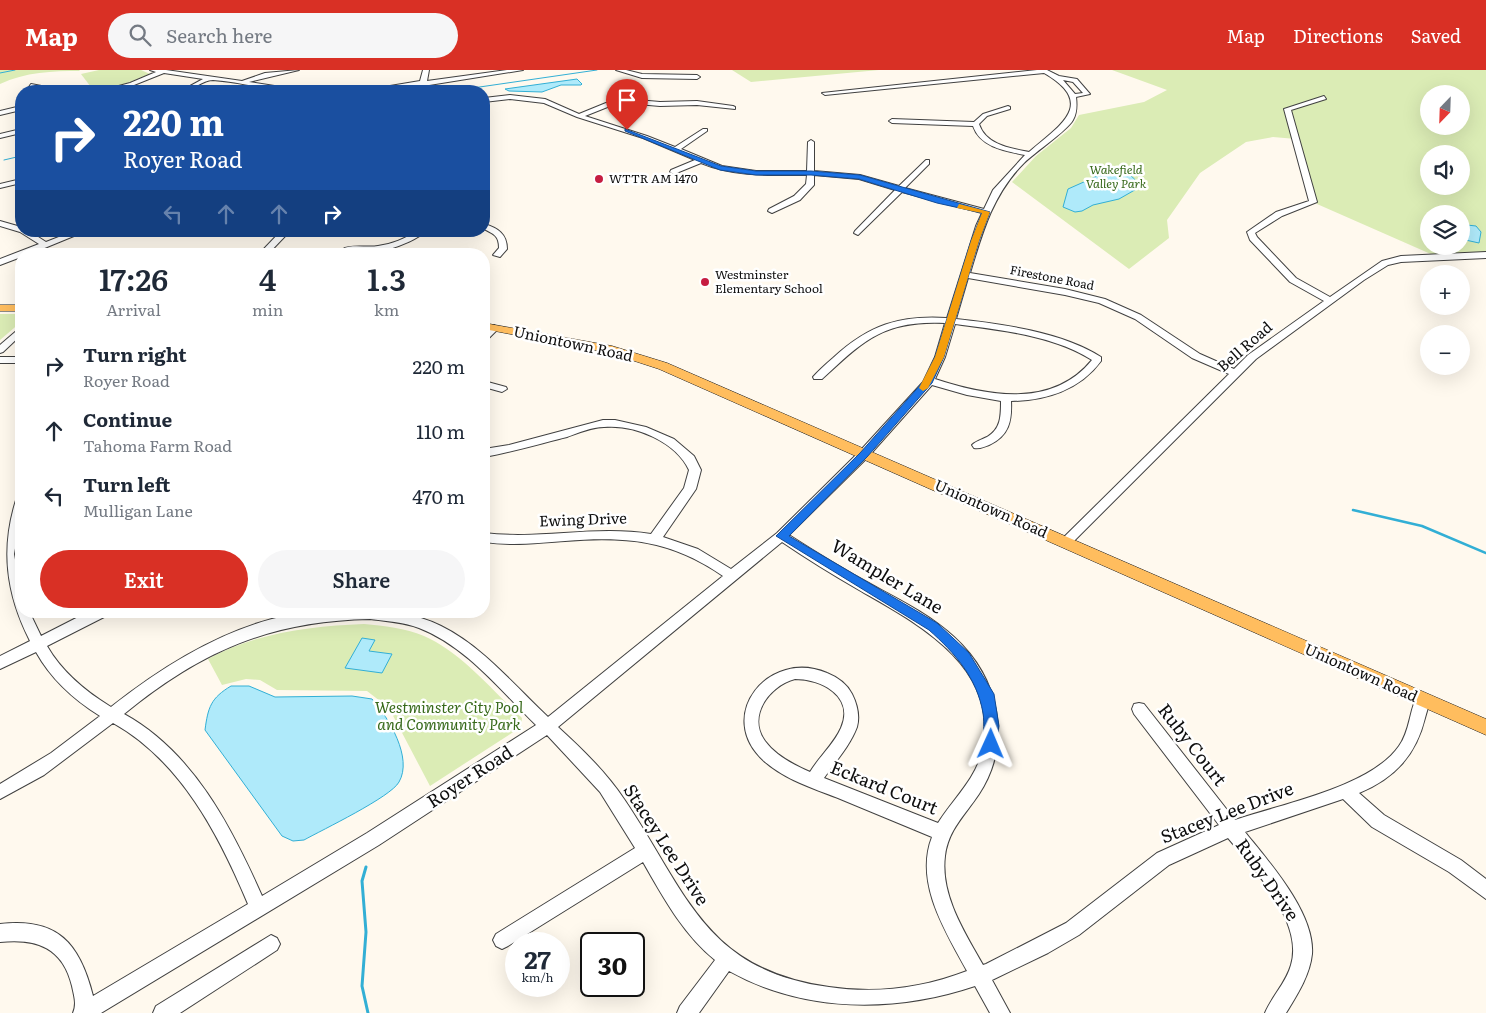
<!DOCTYPE html>
<meta charset="utf-8">
<style>
body{margin:0;font-family:Literata,serif;background:#f6f6f7;color:#1f2937;height:100vh;display:flex;flex-direction:column;font-size:19px;white-space:nowrap}
*{box-sizing:border-box;margin:0}
p{font-size:16px;color:#747a83}
.icon{flex:none;width:28px;height:28px;fill:none;stroke:currentColor;stroke-width:2;stroke-linecap:round;stroke-linejoin:round}
.map{position:relative;flex:1;overflow:hidden}
.details{position:absolute;left:15px;top:178px;width:475px;height:370px;display:flex;flex-direction:column;background:#fff;border-radius:20px;box-shadow:0 5px 20px #0002}
.details>*{flex:none}
.banner{position:absolute;left:15px;top:15px;width:475px;height:152px;border-radius:20px;box-shadow:0 5px 20px #0002;background:#1a4fa0;color:#fff;overflow:hidden}
.needle{width:32px;rotate:203deg}
.fabs{position:absolute;left:1420px;top:15px;display:grid;gap:10px}
.fabs a{display:grid;place-items:center;width:50px;height:50px;border-radius:50%;background:#fff;box-shadow:0 5px 20px #0002;font-size:25px}
.speed{position:absolute;left:505px;top:862px;display:flex;gap:10px;font-size:25px;font-weight:700;text-align:center}
.speed>*{display:grid;place-content:center;width:65px;height:65px;border-radius:50%;background:#fff;box-shadow:0 5px 20px #0002;line-height:1}
.speed small{font-size:12px;font-weight:400}
.speed .limit{border:2px solid #111;border-radius:8px;background:#fff;color:#111}
.pin{position:absolute;display:grid;place-items:center;width:42px;height:42px;color:#fff;margin:-51px -21px;border-radius:50% 50% 50% 0;rotate:-45deg;box-shadow:0 0 5px #0007}
.pin .icon{rotate:45deg}
.me{position:absolute;width:55px;margin:-28px;rotate:1deg;stroke-linejoin:round;filter:drop-shadow(0 0 4px #0008)}
.turn{display:flex;align-items:center;gap:18px;height:105px;padding:0 25px;font-size:22px}
.turn .icon{width:65px;height:65px;stroke-width:2.5}
.turn b{display:block;font-size:35px;line-height:42px}
.lanes{display:flex;align-items:center;height:48px;padding:0 25px;background:#0003;justify-content:center;gap:25px;direction:ltr}
.lanes .off{opacity:.35}
.eta{display:flex;justify-content:space-evenly;align-items:center;height:85px;text-align:center}
.eta b{font-size:30px;font-weight:600;line-height:35px}
.cta{display:flex;gap:10px;margin-top:auto;padding:10px 25px}
.cta a{flex:1;height:58px;border-radius:30px;background:#d93025;color:#fff;font-size:20px;font-weight:600;line-height:58px;text-align:center}
.cta a+a{background:#f6f6f7;color:#1f2937}
ul{padding:0;list-style:none}
li{display:flex;align-items:center;gap:15px;height:65px;padding:0 25px}
li div{flex:1}
li b{display:block;font-size:19px}
li em{font-style:normal}
header{display:flex;align-items:center;gap:30px;box-sizing:border-box;height:70px;padding:0 25px;background:#d93025;color:#fff}
header strong{font-size:24px}
nav{display:flex;gap:28px;margin-inline-start:auto;font-size:18px}
.search{width:350px;height:45px;background:#f6f6f7;display:flex;align-items:center;gap:12px;box-sizing:border-box;padding:0 18px;border-radius:28px;color:#747a83;font-size:19px}
.map>svg:first-child{display:block}
.green{fill:#dbecb5;fill-rule:evenodd}
.water{fill:#afeafa;stroke:#32afd5}
.lines{fill:none;stroke-linecap:round;stroke-linejoin:round}
.stream-far2{stroke:#32afd5;stroke-width:1}
.stream-far1{stroke:#32afd5;stroke-width:2.5}
.stream{stroke:#32afd5;stroke-width:3}
.minor-casing{stroke:#414141;stroke-width:2}
.major-casing{stroke:#1f1f1f;stroke-width:1}
.minor{fill:#fff;fill-rule:evenodd}
.major{fill:#ffbd5e;fill-rule:evenodd}
.route{fill:#1a73e8;stroke:#114b97}
.slow{fill:#f59e0b}
.poi-dot{fill:#c61d41;stroke:#fff;stroke-width:2}
.labels{text-anchor:middle;stroke-width:5;stroke-linejoin:round;paint-order:stroke}
.far-park-label{font-size:12px;font-style:italic;fill:#37691a;stroke:#fff}
.far-poi-label{font-size:12px;fill:#0e0e0e;stroke:#fff;text-anchor:start}
.far-street-label{font-size:12px;fill:#0e0e0e;stroke:#fff}
.street-label{font-size:15px;fill:#0e0e0e;stroke:#fff}
.park-label{font-size:15px;font-style:italic;fill:#37691a;stroke:#fff}
.near-street-label{font-size:18px;fill:#0e0e0e;stroke:#fff}
</style>
<header>
<strong>Map</strong>
<div class="search"><svg class="icon" aria-label="search" viewBox="0 0 24 24"><circle cx="10" cy="10" r="6"/><path d="M15 15l6 6"/></svg>Search here</div>
<nav><a>Map</a><a>Directions</a><a>Saved</a></nav>
</header>
<div class="map">
<svg width="1486" height="943" viewBox="0 0 1486 943">
<rect width="100%" height="100%" fill="#fff9ee"/>
<!-- green -->
<g class="green">
<path d="M0,0H79L80,1C53,1 25,2 0,14Z"/>
<path d="M99,0H141L150,4L124,14L94,21L81,4Z"/>
<path d="M732,0H879L751,12Z"/>
<path d="M1112,0H1486V183L1433,185L1317,134L1296,69L1273,67L1246,72L1200,103L1167,150L1169,168L1129,199L1012,112L1036,86L1071,58L1079,45L1144,32L1167,20ZM1429,24H1461V56H1429ZM1429,84H1461V116H1429ZM1429,144H1461V176H1429Z"/>
<path d="M0,244H21V252L0,270Z"/>
<path d="M364,554C384,556 405,558 424,566C460,581 494,622 522,648L521,657L430,716L389,638L367,621L277,620L260,610L246,609L222,615L208,589C255,563 311,556 364,554Z"/>
</g>
<!-- water -->
<g class="water">
<path d="M577,9L582,14L581,15H561L542,22L509,21L505,19Z"/>
<path d="M1113,99C1124,97 1135,108 1140,117L1119,129L1093,135L1082,141L1075,142L1063,137L1068,119Z"/>
<path d="M1467,155L1476,156L1481,162L1479,173L1461,169V157Z"/>
<path d="M362,568L375,570L369,581L392,584L382,603L345,598Z"/>
<path d="M231,616H249L275,627L352,626L372,629C389,648 413,688 399,712C391,727 322,760 304,770L293,771L282,766L205,660C208,637 211,628 231,616Z"/>
</g>
<g class="lines">
<!-- stream-far2 -->
<g class="stream-far2">
<path d="M0,3L15,0"/>
<path d="M452,21L597,0"/>
<path d="M4,90L21,86"/>
</g>
<!-- stream-far1 -->
<path class="stream-far1" d="M1353,440L1422,456L1486,483"/>
<!-- stream -->
<path class="stream" d="M366,797L362,811L366,862L362,916L368,943"/>
<defs>
<g id="minor">
<path d="M150,0H166L242,11L265,3L299,0L249,12L306,21C275,23 244,12 213,10C202,10 193,21 181,21L203,9L164,3L134,15L110,21H100L130,13L156,2Z"/>
<path d="M423,0H429L427,11L507,0H523L423,16L360,21L420,11Z"/>
<path d="M616,0H626L642,4L697,5L700,7L697,9L642,8Z"/>
<path d="M1037,0H1047L1059,6L1077,9L1090,24L1076,27C1077,35 1077,43 1073,50C1067,61 1035,82 1024,93C993,124 982,163 970,203L1065,219L1105,229L1141,245L1200,284L1234,299L1248,285L1324,231L1290,212L1250,170L1247,162L1276,142L1309,131L1284,39L1324,26L1326,29L1291,40L1317,132L1282,146L1255,163L1257,167L1296,208L1330,227L1382,191L1401,186L1486,182V188L1401,192L1388,195L1364,210L1256,289L1070,475H1062L1060,472L1062,469L1229,304L1192,288L1135,249L1099,233L1065,225L968,208L956,249C1002,254 1062,262 1101,287V291C1080,320 1045,331 1011,331C1012,351 1009,366 989,375C984,377 980,379 974,378L972,375C976,371 981,370 987,367C1001,359 1001,346 1001,331L967,325L932,315L867,388L789,465C817,483 845,500 874,516C902,531 930,545 954,567C999,608 1013,672 979,724C965,745 948,760 945,786C940,825 965,863 983,895L986,894L1066,853L1157,783L1219,755L1134,644L1132,639L1134,634L1139,633L1144,634L1235,750C1281,734 1371,717 1399,676C1410,661 1409,642 1417,626L1422,624L1427,626C1431,632 1427,640 1425,648C1416,685 1395,708 1359,723L1384,745L1461,790L1486,809V829L1449,802L1372,757L1343,729L1245,762C1269,792 1315,843 1312,884C1310,905 1297,925 1286,943H1265C1272,926 1286,913 1291,895C1304,852 1254,799 1228,768L1169,795L1079,865L1048,883L992,910L1010,943H990L975,916C895,943 804,943 729,901L699,943H677L680,936L715,890C683,864 663,827 643,792L508,876L502,879L496,876L493,870L496,864L635,778L600,722L547,665L379,775L101,943H73C77,934 74,926 72,916C63,878 37,868 0,872V854C58,847 80,874 93,926L248,834C219,765 181,691 113,653L44,705L0,729V714L51,683L100,646C73,629 51,609 36,582L0,599V586L30,571C6,524 0,478 17,427L21,426V445L14,484L21,523V541H29L41,566L90,541H110L108,545L47,576C62,602 85,621 111,637C169,591 243,546 319,541C331,540 344,541 357,541C387,541 413,542 441,556C482,576 515,616 548,647L723,506C671,470 626,466 565,471C538,473 511,476 484,472V463C540,470 595,455 651,464L684,418L689,400C676,372 635,354 604,357C592,357 578,363 567,367C539,374 512,382 484,387V379L509,375L603,350H615L646,357L674,369L694,386L701,400L696,419L663,467L698,479L731,499L777,463L859,382L923,312L935,287L945,253C884,250 864,270 822,309H814L813,307C819,300 826,294 833,288C869,255 899,245 947,248L976,156L982,143L902,122L858,165L854,163L855,161L895,120L859,109L814,105V115L800,130L772,143L768,141L769,139L794,126L806,114L807,105C770,105 735,107 701,93L674,104L670,102L671,100L695,90L643,68L577,47L544,33L510,29L484,32V28L510,25L545,29L579,44L606,33L626,29L660,32L697,31L733,36L735,37V39L697,35L660,36L626,33L610,36L585,46L647,66L675,77L703,59H707V61L681,79L722,96L756,101H807L808,72L811,70L814,72V101L860,105L899,116L926,90H929V94L905,118L984,139L993,120L1025,85C1005,81 980,77 973,56L892,53L889,51L892,49L974,52L983,44L1008,36L1010,37V39L987,46L979,54C986,75 1010,78 1029,82C1059,56 1098,34 1044,3L825,25L822,23ZM1063,10L1073,12L1083,23L1075,24ZM955,254C999,260 1053,265 1092,290C1052,339 987,326 935,309L945,287ZM782,472C807,489 833,505 859,520C919,554 1002,598 982,682C975,710 953,729 938,753L824,708C835,692 850,676 857,657C860,646 857,634 852,624C847,614 837,607 827,603C769,578 714,646 764,691C784,709 812,718 838,728C869,741 901,754 932,767C914,813 946,862 967,901C923,918 875,924 829,917C703,900 686,820 624,729C606,702 582,679 558,657ZM370,549C386,551 403,552 419,558C466,576 501,621 536,655L367,763L262,826C231,756 193,682 124,644C201,581 270,551 370,549ZM795,609C821,609 855,626 841,658C834,674 819,687 810,702C794,695 776,686 765,671C747,646 769,616 795,609Z"/>
<path d="M31,14L57,19L60,21H49L29,17Z"/>
<path d="M21,36V40L0,45V41Z"/>
<path d="M21,59V63L0,68V64Z"/>
<path d="M21,109V113L0,118V114Z"/>
<path d="M0,151L21,157V161H29L46,172L74,161H86L30,184H21V187L0,195V189L39,174L20,162L0,156Z"/>
<path d="M484,154C498,158 507,164 507,179L500,187L493,185L499,178C499,166 494,164 484,159Z"/>
<path d="M281,161H290L268,184H259Z"/>
<path d="M416,161H426C411,175 361,192 343,179C350,174 368,178 378,176C392,174 405,169 416,161Z"/>
<path d="M494,255L499,258L487,270L484,271V263Z"/>
<path d="M21,257V265L3,282L0,283V275Z"/>
<rect x="0" y="287" width="21" height="6"/>
<path d="M484,311L506,317L507,319L502,322L484,317Z"/>
<path d="M271,865L277,868L280,874L277,880L180,943H153L156,936Z"/>
</g>
<g id="major">
<rect x="0" y="235" width="21" height="6"/>
<path d="M484,253L612,276L667,293L1486,649V665L659,299L610,283L484,259Z"/>
</g>
</defs>
<!-- minor casing -->
<use href="#minor" class="minor-casing"/>
<!-- major casing -->
<use href="#major" class="major-casing"/>
<!-- minor -->
<use href="#minor" class="minor"/>
<!-- major -->
<use href="#major" class="major"/>
</g>
<!-- route -->
<path class="route" d="M625,59L721,96L756,101H811L860,105L990,142L979,171L944,287L932,313L867,387L789,466L937,553L969,583L994,624L999,656L996,678L991,680L986,678C982,669 985,654 983,643C977,608 955,583 929,560L776,466L860,383L923,312L935,287L971,171L982,143L937,133L859,109L811,105H756L720,100L625,61Z"/>
<!-- slow -->
<path class="slow" d="M959,134L990,142L979,171L944,287L928,318L923,321L919,318L935,287L971,171L982,143L957,138Z"/>
<!-- markers -->
<g class="poi-dot">
<circle cx="599" cy="109" r="5"/>
<circle cx="705" cy="212" r="5"/>
</g>
<g class="labels">
<!-- far-park labels -->
<g class="far-park-label">
<text x="1116" y="104">Wakefield<tspan x="1116" dy="14">Valley Park</tspan></text>
</g>
<!-- far-poi labels -->
<g class="far-poi-label">
<text x="609" y="113">WTTR AM 1470</text>
<text x="715" y="209">Westminster<tspan x="715" dy="14">Elementary School</tspan></text>
</g>
<!-- far-street labels -->
<g class="far-street-label">
<text transform="translate(1052 208) rotate(11)" y="4">Firestone Road</text>
</g>
<!-- street labels -->
<g class="street-label">
<text transform="translate(573 274) rotate(12)" y="5">Uniontown Road</text>
<text transform="translate(1245 277) rotate(-41)" y="5">Bell Road</text>
<text transform="translate(991 439) rotate(24)" y="5">Uniontown Road</text>
<text transform="translate(583 450) rotate(-2)" y="5">Ewing Drive</text>
<text transform="translate(1361 603) rotate(24)" y="5">Uniontown Road</text>
</g>
<!-- park labels -->
<g class="park-label">
<text x="449" y="643">Westminster City Pool<tspan x="449" dy="17">and Community Park</tspan></text>
</g>
<!-- near-street labels -->
<g class="near-street-label">
<text transform="translate(887 507) rotate(31)" y="6">Wampler Lane</text>
<text transform="translate(1192 675) rotate(52)" y="6">Ruby Court</text>
<text transform="translate(470 707) rotate(-33)" y="6">Royer Road</text>
<text transform="translate(884 718) rotate(22)" y="6">Eckard Court</text>
<text transform="translate(1227 743) rotate(-21)" y="6">Stacey Lee Drive</text>
<text transform="translate(666 775) rotate(57)" y="6">Stacey Lee Drive</text>
<text transform="translate(1267 810) rotate(55)" y="6">Ruby Drive</text>
</g>
</g>
</svg>
<div class="fabs">
<a><svg class="needle" viewBox="-14 -14 28 28"><path d="M0-13l5 13h-10z" fill="#e53935"/><path d="M0 13l5-13h-10z" fill="#747a83"/></svg></a>
<a><svg class="icon" aria-label="sound" viewBox="0 0 24 24"><path d="M4 9h4l5-4v14l-5-4H4zM17 9q2 3 0 6"/></svg></a>
<a><svg class="icon" aria-label="layers" viewBox="0 0 24 24"><path d="M12 4l9 5-9 5-9-5zM3 14l9 5 9-5"/></svg></a>
<a>+</a>
<a>−</a>
</div>
<div class="speed"><div>27<small>km/h</small></div><div class="limit">30</div></div>
<div class="pin" style="left:627px;top:60px;background:#d93025"><svg class="icon" aria-label="arrive" viewBox="0 0 24 24"><path d="M6 21V4h12l-3 4 3 4H6"/></svg></div>
<svg class="me" style="left:991px;top:674px" viewBox="-20 -20 40 40"><path d="M0-17L14 15 0 8-14 15z" fill="#1a73e8" stroke="#fff" stroke-width="4"/></svg>
<div class="banner">
<div class="turn"><svg class="icon" aria-label="right" viewBox="0 0 24 24"><path d="M7 20v-9h11M14 6l5 5-5 5"/></svg><div><b>220 m</b>Royer Road</div></div>
<div class="lanes"><svg class="icon off" aria-label="left" viewBox="0 0 24 24"><path d="M17 20v-9H6M10 6l-5 5 5 5"/></svg><svg class="icon off" aria-label="ahead" viewBox="0 0 24 24"><path d="M12 20V5M6 11l6-6 6 6"/></svg><svg class="icon off" aria-label="ahead" viewBox="0 0 24 24"><path d="M12 20V5M6 11l6-6 6 6"/></svg><svg class="icon" aria-label="right" viewBox="0 0 24 24"><path d="M7 20v-9h11M14 6l5 5-5 5"/></svg></div>
</div>
<section class="details">
<div class="eta">
<div><b>17:26</b><p>Arrival</p></div>
<div><b>4</b><p>min</p></div>
<div><b>1.3</b><p>km</p></div>
</div>
<ul>
<li><svg class="icon" aria-label="right" viewBox="0 0 24 24"><path d="M7 20v-9h11M14 6l5 5-5 5"/></svg><div><b>Turn right</b><p>Royer Road</p></div><em>220 m</em></li>
<li><svg class="icon" aria-label="ahead" viewBox="0 0 24 24"><path d="M12 20V5M6 11l6-6 6 6"/></svg><div><b>Continue</b><p>Tahoma Farm Road</p></div><em>110 m</em></li>
<li><svg class="icon" aria-label="left" viewBox="0 0 24 24"><path d="M17 20v-9H6M10 6l-5 5 5 5"/></svg><div><b>Turn left</b><p>Mulligan Lane</p></div><em>470 m</em></li>
</ul>
<div class="cta"><a>Exit</a><a>Share</a></div>
</section>
</div>
